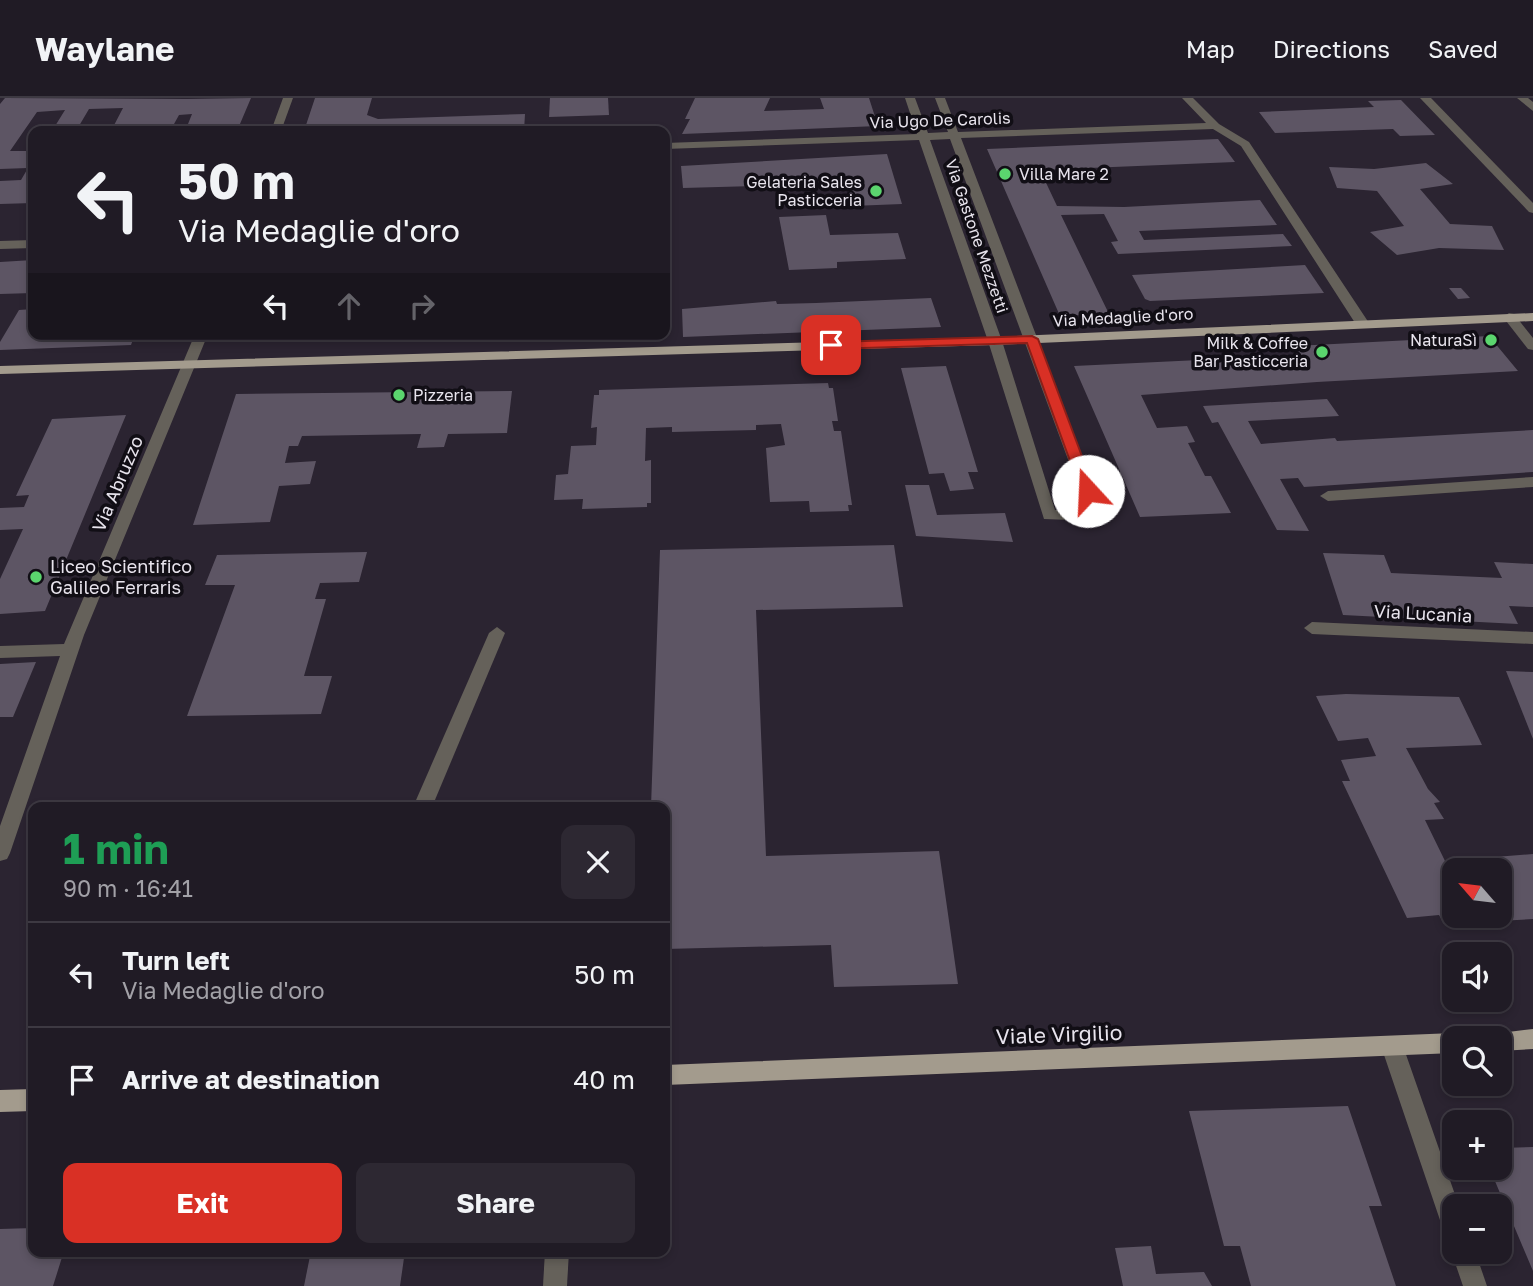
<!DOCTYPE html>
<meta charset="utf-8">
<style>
body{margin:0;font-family:"Golos Text",sans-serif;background:#2d2832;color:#f1f3f6;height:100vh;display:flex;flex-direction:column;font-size:26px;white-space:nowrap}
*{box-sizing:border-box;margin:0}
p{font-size:23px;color:#a2a1a7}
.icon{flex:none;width:38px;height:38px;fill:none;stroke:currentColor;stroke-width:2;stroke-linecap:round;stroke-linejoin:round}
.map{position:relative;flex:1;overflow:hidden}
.panel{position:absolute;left:28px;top:704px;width:642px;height:455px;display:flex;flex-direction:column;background:#201b25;border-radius:14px;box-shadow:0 4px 10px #0003,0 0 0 2px #3d3942}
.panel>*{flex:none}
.banner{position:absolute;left:28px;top:28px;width:642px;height:214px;border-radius:14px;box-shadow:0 4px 10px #0003,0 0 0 2px #3d3942;background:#201b25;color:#f1f3f6;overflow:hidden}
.needle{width:46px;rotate:298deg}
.controls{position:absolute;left:1442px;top:760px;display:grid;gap:14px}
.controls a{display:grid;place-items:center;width:70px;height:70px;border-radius:14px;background:#201b25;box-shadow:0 4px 10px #0003,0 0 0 2px #3d3942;font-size:35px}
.pin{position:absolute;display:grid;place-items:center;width:60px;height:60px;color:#fff;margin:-30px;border-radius:14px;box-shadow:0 4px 10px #0006}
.me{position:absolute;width:77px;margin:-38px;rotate:340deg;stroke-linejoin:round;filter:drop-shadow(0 0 5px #0008)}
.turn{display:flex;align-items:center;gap:24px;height:147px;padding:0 35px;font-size:32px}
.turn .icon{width:91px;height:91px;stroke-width:2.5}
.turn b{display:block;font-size:49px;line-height:60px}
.lanes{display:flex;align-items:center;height:66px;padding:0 35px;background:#0003;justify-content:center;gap:35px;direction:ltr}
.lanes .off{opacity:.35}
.round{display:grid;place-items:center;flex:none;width:74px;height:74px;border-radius:14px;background:#2d2832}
.head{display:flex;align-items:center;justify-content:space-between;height:119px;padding:0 35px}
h1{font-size:42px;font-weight:700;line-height:52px;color:#1e9e55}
.cta{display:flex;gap:14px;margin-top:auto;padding:14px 35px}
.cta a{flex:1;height:80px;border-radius:14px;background:#d93025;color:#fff;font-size:28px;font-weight:700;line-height:80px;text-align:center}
.cta a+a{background:#2d2832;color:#f1f3f6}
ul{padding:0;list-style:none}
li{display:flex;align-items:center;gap:21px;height:105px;padding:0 35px;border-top:2px solid #3d3942}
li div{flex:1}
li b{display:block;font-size:26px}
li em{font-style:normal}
header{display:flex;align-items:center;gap:42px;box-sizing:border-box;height:98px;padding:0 35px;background:#201b25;border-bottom:2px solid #3d3942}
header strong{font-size:33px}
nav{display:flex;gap:38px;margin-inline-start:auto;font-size:24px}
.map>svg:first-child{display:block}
.building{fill:#5d5564;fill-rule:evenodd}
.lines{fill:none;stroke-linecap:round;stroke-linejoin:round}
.minor{fill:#65615a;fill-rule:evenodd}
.major{fill:#a39b8d;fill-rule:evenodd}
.route{fill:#d93025;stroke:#8d1f18;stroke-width:2}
.poi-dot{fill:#5bd56e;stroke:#110e15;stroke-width:2.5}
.labels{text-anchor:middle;stroke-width:7;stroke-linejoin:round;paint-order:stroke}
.far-street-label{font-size:16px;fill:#e8e4ed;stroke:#110e15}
.far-poi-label{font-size:16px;fill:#e8e4ed;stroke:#110e15;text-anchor:end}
.street-label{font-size:18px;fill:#e8e4ed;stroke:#110e15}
.poi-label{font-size:18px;fill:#e8e4ed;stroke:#110e15;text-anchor:start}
.near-street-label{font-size:21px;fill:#e8e4ed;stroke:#110e15}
</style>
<header>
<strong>Waylane</strong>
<nav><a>Map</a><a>Directions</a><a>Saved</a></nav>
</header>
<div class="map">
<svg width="1533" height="1188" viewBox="0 0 1533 1188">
<rect width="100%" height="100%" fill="#2b2431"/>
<!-- building -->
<g class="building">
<path d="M5,0L187,1L251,0L237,33H111L123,10L89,11L76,33H52L65,12L37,14L10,53H33V105L0,106V83L21,82L28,70L0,71V6ZM192,16L188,26H174L179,17Z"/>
<path d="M315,0H372L367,17L378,21L525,16L524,33H304Z"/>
<path d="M550,0H608L609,17L549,19Z"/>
<path d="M695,0H770L764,13L824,11L820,0H869L878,28L682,36L690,21H685Z"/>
<path d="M1401,2L1435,37L1400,38L1393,31L1275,35L1259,14L1374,9L1368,3Z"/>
<path d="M1218,41L1235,64L1040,72L1057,108L1124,109L1260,102L1277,127L1139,133L1144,142L1283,136L1292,148L1118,156L1111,144L1118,143L1104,116L1061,117L1109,216L1060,218L987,51Z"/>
<path d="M887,56L902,106L852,108L845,82L819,84L820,86L683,90L681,68Z"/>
<path d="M1426,65L1453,86L1420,91L1450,126L1492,128L1504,152L1439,150L1397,157L1370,134L1404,128L1377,93L1337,90L1329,69L1374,71Z"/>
<path d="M826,117L830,137L898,135L906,161L837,164V170L789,172L779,119Z"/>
<path d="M33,162V195L0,196V164Z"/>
<path d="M1305,167L1324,195L1150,203L1145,201L1132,177Z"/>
<path d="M1449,190H1461L1470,200L1458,201Z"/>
<path d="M931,200L941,229L683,239L682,211L776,203L777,206L816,205Z"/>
<path d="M33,211V236H135L131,247L0,252V244L19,212Z"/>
<rect x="485" y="236" width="35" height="4"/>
<path d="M1489,238L1518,273L1317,284L1141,297L1157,330L1187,328L1195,344L1188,345L1205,378H1211L1231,415L1140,419L1074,268L1301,257L1295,248Z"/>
<path d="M946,268L978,374H968L974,391L950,393L944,375L929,376L901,270Z"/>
<path d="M828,285L829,290H833L838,323H832L834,333H841L852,407H848L849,413L810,414L809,403L770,404L766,350L785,347L781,326L756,327V332L672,334V329L646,330L645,363L651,362V405H647V409L582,411L583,401L554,402L556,377L568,376L571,348L596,347L597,329L591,330L594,297H599V292Z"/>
<path d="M512,293L507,335L448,336L444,349L417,350L421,336L302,338L298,348H289L285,365L316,363L310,386L279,388L270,424L193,427L236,296Z"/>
<path d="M1327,301L1339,318L1248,323L1261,346L1335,340L1337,343L1533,332V374L1304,389L1298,380L1280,381L1309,433L1277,432L1218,324L1212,325L1203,308Z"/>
<path d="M126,317L45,513L0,516V481L23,431L0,432V410L24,409L29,397L16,398L52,321Z"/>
<path d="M905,387H929L937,417L1005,415L1013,444L916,438Z"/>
<path d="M894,447L903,509L756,512L766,758L939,753L958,886L834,889L831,847L665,851V709H651L660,452Z"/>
<path d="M367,454L359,484L320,485L315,501H326L304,578H332L321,616L187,618L235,487H205L217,457Z"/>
<path d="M1323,455L1384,457L1391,475L1502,480L1494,464L1533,466V509L1509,508L1518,526L1343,517Z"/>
<path d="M36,564L13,619H0V566Z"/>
<path d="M1506,573L1533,574V641Z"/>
<path d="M1346,596L1459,599L1482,647L1406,650L1428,691L1440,704L1434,705L1444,721L1425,722L1445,763L1533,756V821L1444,826L1439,817L1407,820L1342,683H1350L1341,662L1376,658L1368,640L1338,643L1316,598ZM1454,772H1500V817H1454Z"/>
<path d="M1348,1008L1382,1108H1369L1396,1188H1251L1240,1148H1224L1189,1013Z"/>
<path d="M1533,1049V1173L1489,1069H1500V1050Z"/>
<path d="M33,1130V1153H64L53,1188H0V1131Z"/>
<path d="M1151,1148L1156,1176L1204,1174L1212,1188H1123L1115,1150Z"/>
<path d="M311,1153H405L400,1188H304Z"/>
</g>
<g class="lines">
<!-- minor -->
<g class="minor">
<path d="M283,0H293L281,33H271Z"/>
<path d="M905,0H915L928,35L948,34L935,0H945L958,34L1206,25L1182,0H1193L1219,26L1249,44L1369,225L1367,228H1357L1241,48L1213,31L961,40L1105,418L1097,423L1044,421L988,243L919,42L665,51V45L917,36ZM950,41L1087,413L1055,412L1002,243L930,42Z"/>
<path d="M1420,0H1431L1533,105V115L1529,114Z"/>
<path d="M1517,0H1528L1533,4V13Z"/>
<path d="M33,142V150L0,151V143Z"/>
<path d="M1509,215L1514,216L1533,240V252L1528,251L1503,219Z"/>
<path d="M195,236H208L84,537L10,755L7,761L0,763V728L60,558L0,560V548L64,546Z"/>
<path d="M1533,379V389L1328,403L1320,398L1328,393Z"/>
<path d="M1312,524L1533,534V546L1312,536L1304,530Z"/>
<path d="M497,529L505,535L432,709H413L489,535Z"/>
<path d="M1392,938L1400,941L1403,948L1459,1108H1454V1140L1446,1136L1442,1128L1381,948L1384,941Z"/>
<path d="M1454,1145V1153H1475L1487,1188H1463L1451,1153Z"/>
<path d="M545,1153H569L567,1188H543Z"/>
</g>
<!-- major -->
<g class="major">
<path d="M1533,215V223L995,247L0,276V268L995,239Z"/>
<path d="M1533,931V951L1500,953V940H1491L1492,936Z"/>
<path d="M1454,935L1463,940H1454V955L665,987V967Z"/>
<path d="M33,991V1013L0,1014V992Z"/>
</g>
</g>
<!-- route -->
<path class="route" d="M1032,238L1038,241L1095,393L1093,396L1088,397L1081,393L1027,245L831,251L825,247L831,244Z"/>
<!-- markers -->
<g class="poi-dot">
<circle cx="1005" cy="76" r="7"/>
<circle cx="876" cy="93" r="7"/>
<circle cx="1491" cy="242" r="7"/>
<circle cx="1322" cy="254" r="7"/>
<circle cx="399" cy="297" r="7"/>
<circle cx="36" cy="479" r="7"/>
</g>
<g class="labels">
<!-- far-street labels -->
<g class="far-street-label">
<text transform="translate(940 22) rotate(-2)" y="6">Via Ugo De Carolis</text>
<text transform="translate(977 138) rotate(71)" y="6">Via Gastone Mezzetti</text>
<text transform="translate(1123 219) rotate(-3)" y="6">Via Medaglie d'oro</text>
</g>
<!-- far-poi labels -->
<g class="far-poi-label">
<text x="1019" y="82" text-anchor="start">Villa Mare 2</text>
<text x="862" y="90">Gelateria Sales<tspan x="862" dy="18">Pasticceria</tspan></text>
<text x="1477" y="248">NaturaSì</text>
<text x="1308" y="251">Milk &amp; Coffee<tspan x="1308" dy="18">Bar Pasticceria</tspan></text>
<text x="413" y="303" text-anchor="start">Pizzeria</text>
</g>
<!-- street labels -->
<g class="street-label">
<text transform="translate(118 386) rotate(-67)" y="6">Via Abruzzo</text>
<text transform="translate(1423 516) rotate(3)" y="6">Via Lucania</text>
</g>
<!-- poi labels -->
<g class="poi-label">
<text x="50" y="475">Liceo Scientifico<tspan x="50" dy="21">Galileo Ferraris</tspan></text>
</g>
<!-- near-street labels -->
<g class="near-street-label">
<text transform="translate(1059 937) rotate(-2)" y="7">Viale Virgilio</text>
</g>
</g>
</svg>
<div class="controls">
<a><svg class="needle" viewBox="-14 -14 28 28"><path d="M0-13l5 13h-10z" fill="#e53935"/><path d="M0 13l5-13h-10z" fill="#a2a1a7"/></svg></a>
<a><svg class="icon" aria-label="sound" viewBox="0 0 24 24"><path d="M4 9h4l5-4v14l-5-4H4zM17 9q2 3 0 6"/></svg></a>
<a><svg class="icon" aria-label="search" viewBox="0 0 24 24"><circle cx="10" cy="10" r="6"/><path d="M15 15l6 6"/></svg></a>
<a>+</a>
<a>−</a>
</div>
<div class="pin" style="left:831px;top:247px;background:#d93025"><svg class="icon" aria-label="arrive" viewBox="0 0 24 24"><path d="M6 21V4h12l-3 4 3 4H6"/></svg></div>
<svg class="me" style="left:1088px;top:393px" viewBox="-20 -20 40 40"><circle r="19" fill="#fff"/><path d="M0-13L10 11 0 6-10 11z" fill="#d93025"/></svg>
<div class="banner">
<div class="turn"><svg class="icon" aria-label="left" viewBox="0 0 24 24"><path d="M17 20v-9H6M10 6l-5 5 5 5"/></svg><div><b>50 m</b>Via Medaglie d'oro</div></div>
<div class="lanes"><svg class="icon" aria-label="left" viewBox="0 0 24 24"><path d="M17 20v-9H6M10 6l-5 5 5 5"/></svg><svg class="icon off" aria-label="ahead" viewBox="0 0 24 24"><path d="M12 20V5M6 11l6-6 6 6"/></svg><svg class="icon off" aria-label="right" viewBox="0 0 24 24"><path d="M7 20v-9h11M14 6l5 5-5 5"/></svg></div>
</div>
<section class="panel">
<div class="head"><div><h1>1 min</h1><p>90 m · 16:41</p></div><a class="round"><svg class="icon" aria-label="close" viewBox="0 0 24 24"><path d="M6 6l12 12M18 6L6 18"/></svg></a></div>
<ul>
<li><svg class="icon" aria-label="left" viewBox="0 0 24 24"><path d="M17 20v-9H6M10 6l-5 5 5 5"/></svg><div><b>Turn left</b><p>Via Medaglie d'oro</p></div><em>50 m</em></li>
<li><svg class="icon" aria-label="arrive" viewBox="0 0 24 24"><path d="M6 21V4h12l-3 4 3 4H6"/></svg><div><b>Arrive at destination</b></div><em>40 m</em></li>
</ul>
<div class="cta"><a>Exit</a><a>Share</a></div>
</section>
</div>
